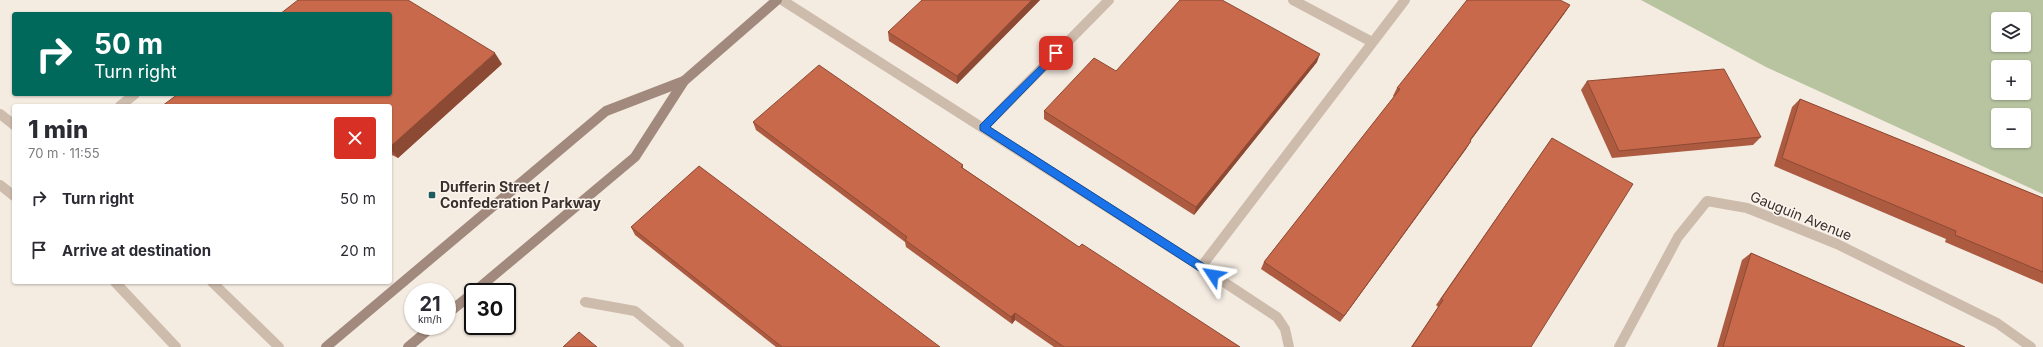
<!DOCTYPE html>
<meta charset="utf-8">
<style>
body{margin:0;font-family:Inter,sans-serif;background:#f2f2f3;color:#2b2b33;height:100vh;display:flex;flex-direction:column;font-size:15px;white-space:nowrap}
*{box-sizing:border-box;margin:0}
p{font-size:13px;color:#7c7c81}
.icon{flex:none;width:22px;height:22px;fill:none;stroke:currentColor;stroke-width:2;stroke-linecap:round;stroke-linejoin:round}
.map{position:relative;flex:1;overflow:hidden}
.details{position:absolute;left:12px;top:104px;width:380px;height:180px;display:flex;flex-direction:column;background:#fff;border-radius:4px;box-shadow:0 1px 3px #0004}
.details>*{flex:none}
.guide{position:absolute;left:12px;top:12px;width:380px;height:84px;border-radius:4px;box-shadow:0 1px 3px #0004;background:#00695c;color:#fff;overflow:hidden}
.tools{position:absolute;left:1991px;top:12px;display:grid;gap:8px}
.tools a{display:grid;place-items:center;width:40px;height:40px;border-radius:4px;background:#fff;box-shadow:0 1px 3px #0004;font-size:20px}
.speed{position:absolute;left:404px;top:283px;display:flex;gap:8px;font-size:20px;font-weight:700;text-align:center}
.speed>*{display:grid;place-content:center;width:52px;height:52px;border-radius:50%;background:#fff;box-shadow:0 1px 3px #0004;line-height:1}
.speed small{font-size:10px;font-weight:400}
.speed .limit{border:2px solid #111;border-radius:6px;background:#fff;color:#111}
.pin{position:absolute;display:grid;place-items:center;width:34px;height:34px;color:#fff;margin:-17px;border-radius:8px;box-shadow:0 2px 6px #0006}
.me{position:absolute;width:44px;margin:-22px;rotate:303deg;stroke-linejoin:round;filter:drop-shadow(0 0 3px #0008)}
.turn{display:flex;align-items:center;gap:14px;height:84px;padding:0 16px;font-size:18px}
.turn .icon{width:52px;height:52px;stroke-width:2.5}
.turn b{display:block;font-size:28px;line-height:34px}
.round{display:grid;place-items:center;flex:none;width:42px;height:42px;border-radius:4px;background:#f2f2f3}
.headline{display:flex;align-items:center;justify-content:space-between;height:68px;padding:0 16px}
h1{font-size:24px;font-weight:800;line-height:30px}
ul{padding:0;list-style:none}
li{display:flex;align-items:center;gap:12px;height:52px;padding:0 16px}
li div{flex:1}
li b{display:block;font-size:15px}
li em{font-style:normal}
.map>svg:first-child{display:block}
.green{fill:#b8c4a0;fill-rule:evenodd}
.lines{fill:none;stroke-linecap:round;stroke-linejoin:round}
.service{stroke:#cdbbac;stroke-width:10}
.minor{stroke:#cdbbac;stroke-width:10}
.tertiary{stroke:#cdbbac;stroke-width:10}
.secondary{stroke:#a18a7d;stroke-width:10}
.wall{fill:#ac5a40}
.shaded-wall{fill:#8c4a34}
.building{fill:#c8694b;stroke:#8c4a34}
.route{fill:#1a73e8;stroke:#114b97}
.poi-dot{fill:#1f5a5e;stroke:#fbf5ee;stroke-width:1.5}
.labels{text-anchor:middle;stroke-width:3;stroke-linejoin:round;paint-order:stroke}
.poi-label{font-size:14px;font-weight:bold;fill:#3b302b;stroke:#fbf5ee;text-anchor:start}
.street-label{font-size:14px;fill:#3b302b;stroke:#fbf5ee}
</style>
<div class="map">
<svg width="2043" height="347" viewBox="0 0 2043 347">
<rect width="100%" height="100%" fill="#f4ebe1"/>
<!-- green -->
<path class="green" d="M1641,0H2043V194L1766,67ZM1998,19H2024V45H1998ZM1998,67H2024V93H1998ZM1998,115H2024V141H1998Z"/>
<g class="lines">
<!-- service -->
<path class="service" d="M120,106L135,94"/>
<!-- minor -->
<g class="minor">
<path d="M782,0L1201,267L1405,0"/>
<path d="M1293,0L1372,42"/>
<path d="M983,128L1109,0"/>
<path d="M1201,267L1277,317L1285,329L1289,347"/>
<path d="M585,302L635,311L679,347"/>
<path d="M1619,347L1678,237L1707,201L1747,208L1837,244L1997,323L2031,347"/>
</g>
<!-- tertiary -->
<g class="tertiary">
<path d="M0,114L14,125"/>
<path d="M0,185L14,196"/>
<path d="M115,282L176,347"/>
<path d="M212,282L279,347"/>
</g>
<!-- secondary -->
<g class="secondary">
<path d="M474,292L635,157L684,81L777,0"/>
<path d="M447,314L473,293"/>
<path d="M326,347L606,111L684,81"/>
<path d="M408,347L433,326"/>
</g>
</g>
<!-- wall -->
<g class="wall">
<path d="M1040,0L957,84L889,41L888,32Z"/>
<path d="M1570,5L1564,14L1471,140V141L1466,149L1340,322L1261,269L1264,262L1394,97L1393,96L1397,88Z"/>
<path d="M1317,62L1194,215L1044,119V111L1116,71Z"/>
<path d="M502,64L398,158L392,155L390,157V106Z"/>
<path d="M1587,81L1761,137L1753,145L1612,158L1581,90Z"/>
<path d="M1800,99L2043,198V284L1945,242L1946,239L1774,166L1792,107Z"/>
<path d="M753,122L963,165V168L1079,247L1240,347H1054L1015,320L1012,324L906,247L905,242L756,130Z"/>
<path d="M1552,138L1531,347H1411L1438,307L1436,305Z"/>
<path d="M631,227L940,347H776L635,235Z"/>
<path d="M1751,253L1965,347H1717L1742,260Z"/>
</g>
<!-- shaded-wall -->
<g class="shaded-wall">
<path d="M1032,0H1040L957,84V76Z"/>
<path d="M1570,5L1564,14L1465,148L1470,140Z"/>
<path d="M495,53L502,64L398,158L390,149V147Z"/>
<path d="M1320,54L1317,62L1194,215L1196,207Z"/>
<path d="M1471,141L1466,149L1340,322L1344,316Z"/>
<path d="M390,152L392,155L390,157Z"/>
<path d="M1015,313V320L1012,324L1011,317Z"/>
</g>
<!-- building -->
<g class="building">
<path d="M298,0H408L495,53L390,147V106H162L178,94H390V14H280Z"/>
<path d="M922,0H1032L957,76L888,32Z"/>
<path d="M1180,0H1222L1320,54L1196,207L1044,111L1094,58L1116,71Z"/>
<path d="M1467,0H1560L1570,5L1470,140L1471,141L1344,316L1264,262L1400,89L1397,88Z"/>
<path d="M819,65L963,165L961,167L1079,247L1082,244L1240,347H1064L1015,313L1011,317L905,240L907,237L753,122Z"/>
<path d="M1724,69L1761,137L1619,151L1587,81Z"/>
<path d="M1800,99L2043,198V272L1955,235L1956,231L1782,158Z"/>
<path d="M1552,138L1633,184L1531,347H1412L1443,300L1441,299Z"/>
<path d="M699,166L940,347H782L631,227Z"/>
<path d="M1751,253L1965,347H1723Z"/>
<path d="M579,332L597,347H563Z"/>
</g>
<!-- route -->
<path class="route" d="M1056,50L1061,53L1059,56L990,127L1217,272V278H1210L980,130V125Z"/>
<!-- markers -->
<rect class="poi-dot" x="428" y="191" width="8" height="8" rx="2"/>
<g class="labels">
<!-- poi labels -->
<g class="poi-label">
<text x="440" y="192">Dufferin Street /<tspan x="440" dy="16">Confederation Parkway</tspan></text>
</g>
<!-- street labels -->
<g class="street-label">
<text transform="translate(1801 216) rotate(22)" y="5">Gauguin Avenue</text>
</g>
</g>
</svg>
<div class="tools">
<a><svg class="icon" aria-label="layers" viewBox="0 0 24 24"><path d="M12 4l9 5-9 5-9-5zM3 14l9 5 9-5"/></svg></a>
<a>+</a>
<a>−</a>
</div>
<div class="speed"><div>21<small>km/h</small></div><div class="limit">30</div></div>
<div class="pin" style="left:1056px;top:53px;background:#d93025"><svg class="icon" aria-label="arrive" viewBox="0 0 24 24"><path d="M6 21V4h12l-3 4 3 4H6"/></svg></div>
<svg class="me" style="left:1213px;top:275px" viewBox="-20 -20 40 40"><path d="M0-17L14 15 0 8-14 15z" fill="#1a73e8" stroke="#fff" stroke-width="4"/></svg>
<div class="guide">
<div class="turn"><svg class="icon" aria-label="right" viewBox="0 0 24 24"><path d="M7 20v-9h11M14 6l5 5-5 5"/></svg><div><b>50 m</b>Turn right</div></div>
</div>
<section class="details">
<div class="headline"><div><h1>1 min</h1><p>70 m · 11:55</p></div><a class="round" style="background:#d93025;color:#fff"><svg class="icon" aria-label="close" viewBox="0 0 24 24"><path d="M6 6l12 12M18 6L6 18"/></svg></a></div>
<ul>
<li><svg class="icon" aria-label="right" viewBox="0 0 24 24"><path d="M7 20v-9h11M14 6l5 5-5 5"/></svg><div><b>Turn right</b></div><em>50 m</em></li>
<li><svg class="icon" aria-label="arrive" viewBox="0 0 24 24"><path d="M6 21V4h12l-3 4 3 4H6"/></svg><div><b>Arrive at destination</b></div><em>20 m</em></li>
</ul>
</section>
</div>
